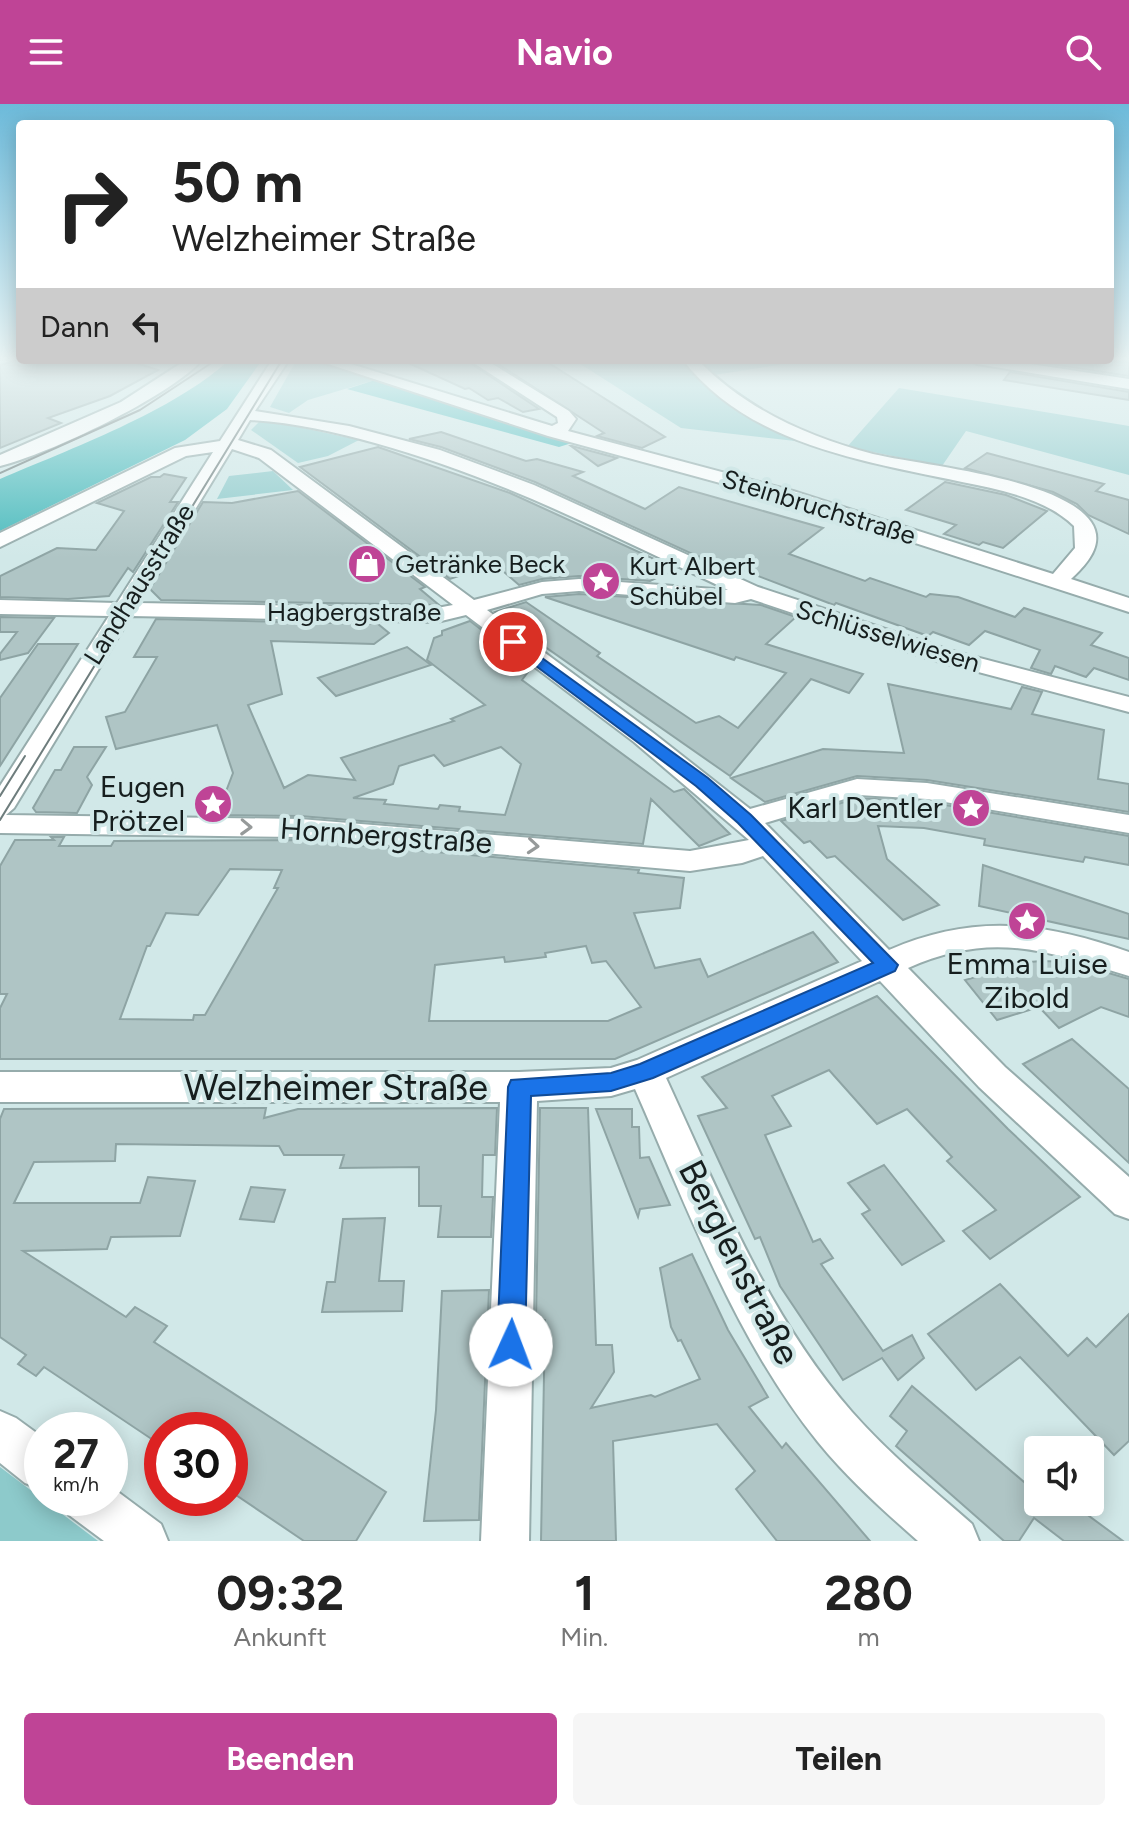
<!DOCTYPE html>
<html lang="de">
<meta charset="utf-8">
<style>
body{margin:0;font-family:Figtree,sans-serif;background:#f6f6f6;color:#222;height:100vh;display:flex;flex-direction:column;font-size:30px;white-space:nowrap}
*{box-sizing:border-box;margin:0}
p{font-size:26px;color:#767676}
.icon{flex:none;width:44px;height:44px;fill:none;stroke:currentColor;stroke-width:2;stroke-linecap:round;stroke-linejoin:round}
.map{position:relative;height:1437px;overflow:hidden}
.drawer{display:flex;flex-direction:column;background:#fff;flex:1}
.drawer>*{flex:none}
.top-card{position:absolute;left:16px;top:16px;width:1098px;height:244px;border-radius:8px;box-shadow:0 4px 20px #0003;background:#fff;color:#222;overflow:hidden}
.controls{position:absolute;left:1024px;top:1332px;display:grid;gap:16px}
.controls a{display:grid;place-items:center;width:80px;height:80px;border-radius:8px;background:#fff;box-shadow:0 4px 20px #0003;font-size:40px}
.speed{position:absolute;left:24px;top:1308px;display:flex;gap:16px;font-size:40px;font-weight:700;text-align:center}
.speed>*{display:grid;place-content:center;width:104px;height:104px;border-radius:50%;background:#fff;box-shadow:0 4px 20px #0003;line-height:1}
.speed small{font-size:20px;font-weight:400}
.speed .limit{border:12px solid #d22;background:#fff;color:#111}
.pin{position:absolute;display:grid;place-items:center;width:68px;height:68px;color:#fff;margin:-34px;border:4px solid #fff;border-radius:50%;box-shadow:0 2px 8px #0007}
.me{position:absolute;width:88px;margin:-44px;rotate:2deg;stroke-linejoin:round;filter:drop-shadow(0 0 6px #0008)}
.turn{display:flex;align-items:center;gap:28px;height:168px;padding:0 24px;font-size:36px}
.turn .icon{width:104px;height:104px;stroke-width:2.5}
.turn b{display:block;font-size:56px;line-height:68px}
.then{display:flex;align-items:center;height:76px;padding:0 24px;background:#0003;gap:16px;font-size:30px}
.eta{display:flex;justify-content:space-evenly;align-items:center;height:136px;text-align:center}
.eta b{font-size:48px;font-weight:700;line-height:56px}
.cta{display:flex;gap:16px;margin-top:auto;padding:16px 24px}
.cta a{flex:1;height:92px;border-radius:8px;background:#bf4496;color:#fff;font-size:32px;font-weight:700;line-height:92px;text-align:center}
.cta a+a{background:#f6f6f6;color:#222}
header{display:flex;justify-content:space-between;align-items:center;height:104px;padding:0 24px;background:#bf4496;color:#fff;font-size:36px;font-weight:700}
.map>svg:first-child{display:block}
.green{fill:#8dcacb}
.forest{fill:#49babc}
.building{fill:#afc5c5;stroke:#8ea4a4;stroke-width:2;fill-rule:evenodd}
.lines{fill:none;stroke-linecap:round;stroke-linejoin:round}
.minor-casing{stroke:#96acac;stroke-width:4}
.minor{fill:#fff;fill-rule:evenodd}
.tram{stroke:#6e7d7d;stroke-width:2}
.oneway{stroke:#969a9a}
.route{fill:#1a73e8;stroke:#114b97;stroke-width:2}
.labels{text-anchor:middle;stroke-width:8;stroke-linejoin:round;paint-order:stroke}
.far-street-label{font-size:26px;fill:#161e1e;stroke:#d1e8e8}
.far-poi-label{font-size:26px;fill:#161e1e;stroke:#d1e8e8;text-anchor:start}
.poi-label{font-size:30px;fill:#161e1e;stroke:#d1e8e8;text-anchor:end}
.street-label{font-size:30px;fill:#161e1e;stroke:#d1e8e8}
.near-street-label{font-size:36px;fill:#161e1e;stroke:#d1e8e8}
</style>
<header><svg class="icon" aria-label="menu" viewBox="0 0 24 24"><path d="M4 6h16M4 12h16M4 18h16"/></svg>Navio<svg class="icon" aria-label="search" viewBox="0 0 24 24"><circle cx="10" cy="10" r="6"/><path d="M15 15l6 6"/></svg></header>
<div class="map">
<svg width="1129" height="1437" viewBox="0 0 1129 1437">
<rect width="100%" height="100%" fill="#d1e8e8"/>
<!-- green -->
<g class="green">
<path d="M313,256L375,276L308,296L289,309L270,303L296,257Z"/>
<path d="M574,256H810L714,271L784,319L847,343L899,284L1129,322V371L966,327L942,362L848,343L681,324Z"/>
<path d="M259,318H275L359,336L328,352L298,359L251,326Z"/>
<path d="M273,367L293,386L217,395L229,372Z"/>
<path d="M0,1363L98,1437H0Z"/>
</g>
<!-- forest -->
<g class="forest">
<path d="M229,256H262L227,305L185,336L0,427V375C68,346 176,306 229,256Z"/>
<path d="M375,276L575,338L559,343L347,285Z"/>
</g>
<!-- building -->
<g class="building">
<path d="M17,256H127L158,266L110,292L48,314L61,319L0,344V261Z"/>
<path d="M402,256H466L539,305L523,308L498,294L488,296L469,284L465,285Z"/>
<path d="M492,256H544L665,333L642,344L597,332L604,329Z"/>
<path d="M1025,256L1129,258V272Z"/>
<path d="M1010,268L1129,288V296L1004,276Z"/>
<path d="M441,328L526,357L537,355L583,368L573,372L645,405L679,383L823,424L789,450L865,477L870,474L926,493L930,490L958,493L1015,513L1024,504L1102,529L1091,541L1129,554V576L1094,564L1086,573L1055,562L1051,570L1031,564L1040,546L985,527L969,541L933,528L928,532L836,499L834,501L703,451L699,453L535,378L441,343L409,335Z"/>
<path d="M571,342H572L617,354L598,362Z"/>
<path d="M378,343L510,389L676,465L650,477L579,472L542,475L519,481L495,460L450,475L300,363Z"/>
<path d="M987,349L1104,380L1096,387L1129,396V430L1088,411L1077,400L1053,388L965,364Z"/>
<path d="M164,370L186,374L170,398H178L133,468L128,464L109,492L68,495L0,493V472L57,444L96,446L124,407L97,399L151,373H160Z"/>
<path d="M945,378L1006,391L1047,407L1003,444L983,438L979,441L944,430L956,421L906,406Z"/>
<path d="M298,387L425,483L420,485L439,501L161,496L150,485L203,398L232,399Z"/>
<path d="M579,490L761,501L796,513L766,540L863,570L849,589L811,575L730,672L495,508L526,498L600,549L597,552L696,619L719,612L738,624L786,569L736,553L734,556L545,493Z"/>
<path d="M0,513L54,514L28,549L0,556V550L17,528H0Z"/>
<path d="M156,515L378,520L389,529L374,540L271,537L282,590L248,601L284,684L308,671L355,676L341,654L454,617L451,615L485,601L427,556L434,534L442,531V527L470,517L531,564L522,576L674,688L684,685L730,730L699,742L651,695L643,740L300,712L217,711L233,669L217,621L116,645L106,613L125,608L157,553H134ZM501,643L521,660L505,711L459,707L460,703L440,701L438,705L384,700L386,696L353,694L393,680L399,662L434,651L444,662Z"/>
<path d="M38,540H78L0,662V594Z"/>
<path d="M407,543L431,561L336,592L318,574Z"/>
<path d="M888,580L1011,605L1022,583L1042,588L1032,610L1104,626L1098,675L1129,680V708L927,676L857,672L765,698L731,674L823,645L904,649Z"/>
<path d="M74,643H106L87,673L92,681L77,709L36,708L33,704L55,666H61Z"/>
<path d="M858,694L927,698L1129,732V761L1085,753L1083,758L984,741L985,735L924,724L878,722L887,755L939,801L903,816L835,752L827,754L810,737L804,739L781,717Z"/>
<path d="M51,733H64L59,742H111L114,737L300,736L639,766L638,769L684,774L680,804L634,809L655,864L700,855L708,873L813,828L838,858L615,955H0V904L7,890H0V762L15,736H54ZM230,765L282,766L274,784H278L205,911H194L193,916L120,915L147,842H150L166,809L198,811ZM586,842L592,859L606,857L641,903L608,917H429L435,861L504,853L505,858L546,853L545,849Z"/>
<path d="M983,761L1129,810V835L979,802Z"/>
<path d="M1041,857L1071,858L1129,875V913L1101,903L1059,924L1039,903L997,916L965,876L1030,858Z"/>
<path d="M877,892L1008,1025L1080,1093L990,1155L963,1127L996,1106L947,1057L952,1053L907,1005L877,1020L829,966L772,992L791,1022L765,1031L813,1138L820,1135L833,1154L821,1160L883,1247L912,1231L924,1254L898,1276L882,1254L843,1276L780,1182L760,1133L755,1135L698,1012L727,1004L702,973Z"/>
<path d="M1072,935L1129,985V1059L1023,960Z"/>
<path d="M266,1004L264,1014L298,1005L497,1004L495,1051H483L482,1093H493L491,1133H438L441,1102H419V1063L340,1064L344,1051H284L279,1042L116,1040L115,1057L34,1058L14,1099H140L148,1073L195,1077L180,1132L111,1133L107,1145L23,1147L126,1213L135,1203L167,1222L154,1238L386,1388L356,1437H304L230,1387V1326H162V1342L44,1263L36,1272L18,1260L26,1251L0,1233V1015L4,1005Z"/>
<path d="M540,1004H588L596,1241H612L614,1268L591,1304L651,1291L655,1293L700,1275L681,1236L678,1237L671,1223L660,1164L692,1150L728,1226L768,1293L749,1303L782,1344L786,1339L870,1437H777L736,1385L755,1367L717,1320L613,1337L616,1437H541L545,1216H536Z"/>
<path d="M596,1005H632V1023H639L640,1054L649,1053L670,1101L640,1105L638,1113Z"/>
<path d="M884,1061L944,1137L902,1161L862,1110L870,1106L848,1079Z"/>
<path d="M251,1083L285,1086L274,1118L240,1115Z"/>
<path d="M385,1114L379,1177H404L402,1207L322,1208L327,1178H335L343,1115Z"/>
<path d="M1000,1180L1068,1252L1087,1234L1096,1243L1129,1210V1337L1114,1351L1020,1253L976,1286L928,1230Z"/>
<path d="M489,1186L479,1416L424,1417L436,1306L442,1187Z"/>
<path d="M912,1282L1038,1390V1398H1070L1123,1437H1064L1034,1414L1019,1437H1004L896,1342L907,1327L890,1312Z"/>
</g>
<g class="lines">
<defs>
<g id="minor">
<path d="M186,256H202C169,293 49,350 0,362V351L121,298Z"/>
<path d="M272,256H289L255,307L349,322L440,346L534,381L758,483L949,546L1129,593V608L933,556L751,495L735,499L579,487L542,490L487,506L652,628L750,705L857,675L927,679L1129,711V729L927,695L858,691L765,719L889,846C974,809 1044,818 1129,848V872C1046,847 992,826 908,864L1005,963L1129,1073V1115L1115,1110L979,983L880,877L666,974C719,1089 768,1212 852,1308C888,1349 931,1384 972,1420L979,1437H918C883,1406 848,1375 818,1338C735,1235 688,1105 635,985L611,992L537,997L529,1437H481L500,998H0V968H519L611,964L637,956L862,857L763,752L742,759L690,767L300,733L0,729V682L109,512L0,510V496L117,499L213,348L186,352L0,443V429L175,344L220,337ZM250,316C292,318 335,328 375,339C499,373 613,432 728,486L579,475L542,478L474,496L271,346L238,336ZM232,345L259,354L453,501L437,504L138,499ZM466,511L634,638L749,736L690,747L300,715L6,711L14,704L131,512L437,518Z"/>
<path d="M316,256H338L552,322L558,319L557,313L469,256H486L569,307L576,315L568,327L793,387L1053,470L1075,444L1074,422C1045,394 1001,386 962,378C864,357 749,341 683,256H698C745,305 808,333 873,350C925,362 1061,374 1091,418C1106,440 1086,461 1071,475L1129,494V508L779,395L548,332Z"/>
<path d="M970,256H1005L1129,275V285L977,260Z"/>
<path d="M0,1307L16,1314L42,1333V1385L25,1379L0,1359Z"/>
<path d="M110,1382L161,1420L168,1437H104L69,1411L62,1394H110Z"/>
</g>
</defs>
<!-- minor casing -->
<use href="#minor" class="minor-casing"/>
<!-- minor -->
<use href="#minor" class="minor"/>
<!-- tram -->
<g class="tram">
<path d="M0,369L140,306L216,256"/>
<path d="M0,692L25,652"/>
<path d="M0,716L282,256"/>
</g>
</g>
<!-- one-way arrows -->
<defs><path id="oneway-chevron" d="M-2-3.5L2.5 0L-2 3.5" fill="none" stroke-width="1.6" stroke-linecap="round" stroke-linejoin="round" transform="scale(2)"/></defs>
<g class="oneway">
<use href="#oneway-chevron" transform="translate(246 723) rotate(2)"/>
<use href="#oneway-chevron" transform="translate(533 742) rotate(5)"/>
</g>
<!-- sky -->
<linearGradient id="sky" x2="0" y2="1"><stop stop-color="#6cbada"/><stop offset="0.56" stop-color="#eaf5f5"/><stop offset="1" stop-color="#eaf5f5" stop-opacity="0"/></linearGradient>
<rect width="1129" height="454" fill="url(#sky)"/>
<!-- route -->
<path class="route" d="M513,533L708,674L751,711L898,861L895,867L653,974L611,987L531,992L525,1241L521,1251L511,1255L501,1251L497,1241L508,983L511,976L611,969L640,960L873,859L738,719L696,682L508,541L506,538Z"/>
<!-- icons -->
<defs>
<symbol id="shop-disc" viewBox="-11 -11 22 22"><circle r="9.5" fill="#bf4496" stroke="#d1e8e8"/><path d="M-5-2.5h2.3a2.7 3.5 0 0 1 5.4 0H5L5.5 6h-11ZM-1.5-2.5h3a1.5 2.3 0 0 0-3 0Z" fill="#fff"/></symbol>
<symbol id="sight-disc" viewBox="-11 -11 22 22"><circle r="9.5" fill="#bf4496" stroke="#d1e8e8"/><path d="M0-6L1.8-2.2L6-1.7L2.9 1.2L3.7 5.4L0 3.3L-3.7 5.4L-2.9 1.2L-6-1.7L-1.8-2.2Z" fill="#fff"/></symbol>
</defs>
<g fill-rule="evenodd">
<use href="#shop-disc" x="345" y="438" width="44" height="44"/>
<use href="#sight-disc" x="579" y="455" width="44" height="44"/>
<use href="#sight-disc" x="191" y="678" width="44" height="44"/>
<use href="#sight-disc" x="949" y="682" width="44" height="44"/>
<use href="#sight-disc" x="1005" y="795" width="44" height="44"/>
</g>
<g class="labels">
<!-- far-street labels -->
<g class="far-street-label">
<text transform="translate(819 403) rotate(17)" y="9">Steinbruchstraße</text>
<text transform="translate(139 480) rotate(-58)" y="9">Landhausstraße</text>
<text x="354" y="517">Hagbergstraße</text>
<text transform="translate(888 532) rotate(17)" y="9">Schlüsselwiesen</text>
</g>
<!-- far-poi labels -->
<g class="far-poi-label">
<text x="395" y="469">Getränke Beck</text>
<text x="629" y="471">Kurt Albert<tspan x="629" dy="30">Schübel</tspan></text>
</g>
<!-- poi labels -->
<g class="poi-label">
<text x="185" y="693">Eugen<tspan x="185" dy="34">Prötzel</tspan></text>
<text x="943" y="714">Karl Dentler</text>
<text x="1027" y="870" text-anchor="middle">Emma Luise<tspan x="1027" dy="34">Zibold</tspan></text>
</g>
<!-- street labels -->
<g class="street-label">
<text transform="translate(386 732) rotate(4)" y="10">Hornbergstraße</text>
</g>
<!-- near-street labels -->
<g class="near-street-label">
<text x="336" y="996">Welzheimer Straße</text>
<text transform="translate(740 1158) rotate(63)" y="13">Berglenstraße</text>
</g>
</g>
</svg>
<div class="controls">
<a><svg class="icon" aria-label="sound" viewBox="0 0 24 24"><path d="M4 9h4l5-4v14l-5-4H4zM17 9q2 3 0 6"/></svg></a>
</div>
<div class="speed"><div>27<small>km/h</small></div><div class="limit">30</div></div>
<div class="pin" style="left:513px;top:538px;background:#d93025"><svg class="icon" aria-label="arrive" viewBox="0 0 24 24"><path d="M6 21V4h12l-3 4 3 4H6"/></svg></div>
<svg class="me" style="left:511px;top:1241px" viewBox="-20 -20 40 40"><circle r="19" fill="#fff"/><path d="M0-13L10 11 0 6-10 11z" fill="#1a73e8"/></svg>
<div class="top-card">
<div class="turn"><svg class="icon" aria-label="right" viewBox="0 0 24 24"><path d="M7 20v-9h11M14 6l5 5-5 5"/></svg><div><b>50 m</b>Welzheimer Straße</div></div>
<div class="then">Dann<svg class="icon" aria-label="left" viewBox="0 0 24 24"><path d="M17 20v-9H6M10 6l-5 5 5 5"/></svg></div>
</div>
</div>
<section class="drawer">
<div class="eta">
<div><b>09:32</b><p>Ankunft</p></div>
<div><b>1</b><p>Min.</p></div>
<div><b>280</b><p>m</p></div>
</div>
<div class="cta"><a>Beenden</a><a>Teilen</a></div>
</section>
